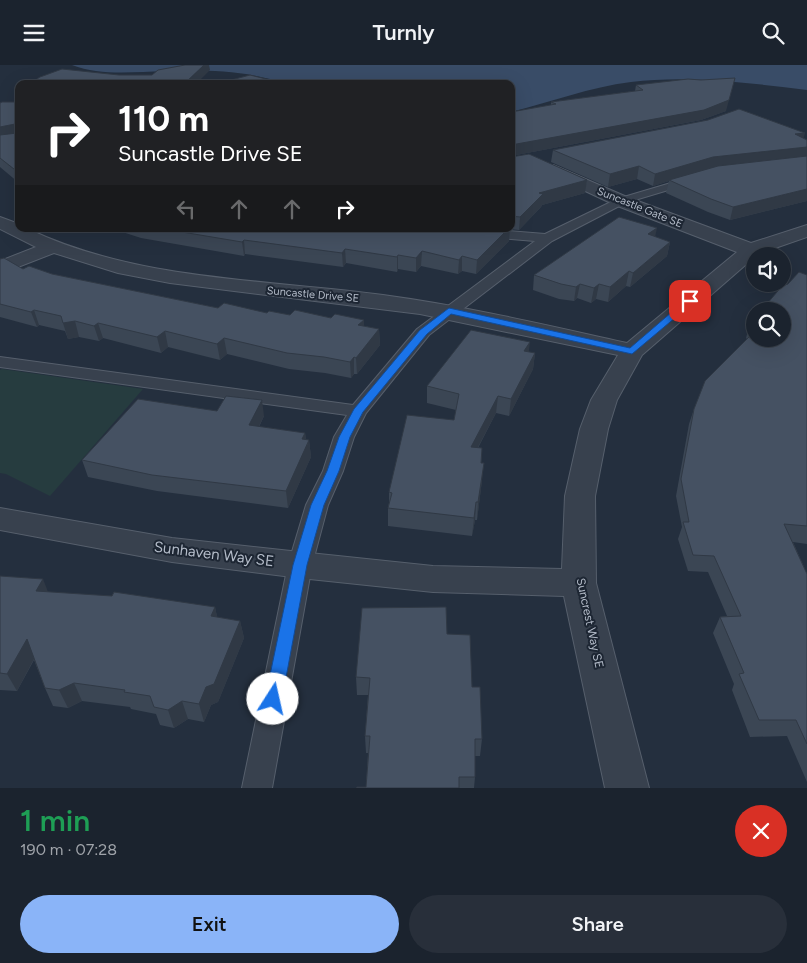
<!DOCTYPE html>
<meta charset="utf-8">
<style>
body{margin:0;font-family:Figtree,sans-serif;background:#282f3a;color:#f1f3f6;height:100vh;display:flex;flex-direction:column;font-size:19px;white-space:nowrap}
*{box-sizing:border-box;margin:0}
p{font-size:16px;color:#a0a4aa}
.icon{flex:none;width:28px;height:28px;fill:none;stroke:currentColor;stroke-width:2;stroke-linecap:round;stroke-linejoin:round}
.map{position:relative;height:723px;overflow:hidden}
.side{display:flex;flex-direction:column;background:#1b232e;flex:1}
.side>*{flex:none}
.guide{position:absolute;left:15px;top:15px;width:500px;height:152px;border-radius:10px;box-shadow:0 5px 20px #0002,0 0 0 1px #39404a;background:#202124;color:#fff;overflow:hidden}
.fabs{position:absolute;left:746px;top:182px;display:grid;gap:10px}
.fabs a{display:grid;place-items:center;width:45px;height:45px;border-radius:50%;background:#1b232e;box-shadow:0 5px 20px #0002,0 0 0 1px #39404a;font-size:25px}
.pin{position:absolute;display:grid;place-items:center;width:42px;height:42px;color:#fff;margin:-21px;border-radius:10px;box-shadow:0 2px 8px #0006}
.me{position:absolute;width:55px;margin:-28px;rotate:10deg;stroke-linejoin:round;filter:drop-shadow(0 0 4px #0008)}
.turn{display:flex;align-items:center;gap:18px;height:105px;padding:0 20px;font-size:22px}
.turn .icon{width:65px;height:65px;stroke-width:2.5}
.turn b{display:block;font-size:35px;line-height:42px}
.lanes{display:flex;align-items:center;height:48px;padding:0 20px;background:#0003;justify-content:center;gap:25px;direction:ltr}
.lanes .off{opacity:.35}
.round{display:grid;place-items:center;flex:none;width:52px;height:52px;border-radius:26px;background:#282f3a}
.summary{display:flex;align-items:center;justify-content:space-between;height:85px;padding:0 20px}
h1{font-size:30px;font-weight:600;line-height:38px;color:#1e9e55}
.action{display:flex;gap:10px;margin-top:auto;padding:10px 20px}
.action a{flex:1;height:58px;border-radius:30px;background:#8ab4f8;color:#111;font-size:20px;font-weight:600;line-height:58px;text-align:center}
.action a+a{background:#282f3a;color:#f1f3f6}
header{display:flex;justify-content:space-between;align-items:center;height:65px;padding:0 20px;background:#1b232e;font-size:22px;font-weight:600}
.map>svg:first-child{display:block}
.green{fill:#263c3f}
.water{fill:#394c67}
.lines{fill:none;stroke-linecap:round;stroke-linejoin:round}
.service-casing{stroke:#565f6c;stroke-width:2}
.minor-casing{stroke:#565f6c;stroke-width:2}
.service{fill:#38414e;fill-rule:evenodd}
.minor{fill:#38414e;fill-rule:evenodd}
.wall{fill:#3b4654}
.shaded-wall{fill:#303945}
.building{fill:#455162;stroke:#303945}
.route{fill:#1a73e8;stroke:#114b97}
.labels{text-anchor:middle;stroke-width:4;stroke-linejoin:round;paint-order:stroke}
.far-street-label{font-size:11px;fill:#b4bcc9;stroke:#1d2633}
.street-label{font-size:12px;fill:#b4bcc9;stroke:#1d2633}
.near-street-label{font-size:15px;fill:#b4bcc9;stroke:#1d2633}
</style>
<header><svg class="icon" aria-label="menu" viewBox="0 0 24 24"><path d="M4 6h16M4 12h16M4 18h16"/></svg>Turnly<svg class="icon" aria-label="search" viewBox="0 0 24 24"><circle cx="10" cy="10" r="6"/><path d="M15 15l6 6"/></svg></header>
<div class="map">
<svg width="807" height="723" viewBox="0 0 807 723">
<rect width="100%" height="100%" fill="#242f3e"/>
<!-- green -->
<path class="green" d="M0,305L2,304L143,324L50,431L6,409L0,408Z"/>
<!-- water -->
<path class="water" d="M72,0H807V25C750,18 688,10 631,17C590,22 551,37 511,47V19H286C246,5 206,5 164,6C134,7 100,11 72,0Z"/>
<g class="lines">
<defs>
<path id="service" d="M691,112L695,113V117L625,138L552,176L429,270L366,348L354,372L343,406L328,440L312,500L272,723H242L288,500L306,440L323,406L334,372L347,350L0,302V292L353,340L417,264L535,176L440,168L434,164H482L545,169L617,134Z"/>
<path id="minor" d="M553,100L627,132L751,178L807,160V172L758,189L642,290L617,335L608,364L595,431L596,518L649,723H605L564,531L433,527L300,513L172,497L0,465V443L172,473L300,487L433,501L562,504L565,431L580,364L591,335L618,290L420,249L170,218L118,208L54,188L0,209V196L36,182L0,164V152L19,159V164H28C138,216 264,214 383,230C465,241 546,260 627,278L737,187L615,140L547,108L545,105L547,102Z"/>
</defs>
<!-- service casing -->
<use href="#service" class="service-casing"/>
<!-- minor casing -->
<use href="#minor" class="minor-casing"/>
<!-- service -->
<use href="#service" class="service"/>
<!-- minor -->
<use href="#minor" class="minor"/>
</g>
<!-- wall -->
<g class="wall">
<path d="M636,20L726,46L701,55L511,91V47L551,40V37L635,26Z"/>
<path d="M19,26V118L0,102V38L17,37Z"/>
<path d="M804,73L807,75V136L730,155L708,147L666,128L669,116L653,121L637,114L608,122L551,97L553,85Z"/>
<path d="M511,92L587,115L585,128L542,140L541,142L519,165L510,164L509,176L476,209L462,206L458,209L421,201L416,207L398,204L397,207L346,198L343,202L245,189L244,191L141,173L113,164H511Z"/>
<path d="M655,172L670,177L667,191L630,222L626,221L608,237L596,234L591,238L577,233L574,236L559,234L533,225L534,210Z"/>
<path d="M0,194L23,204L52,209L218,243L290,250L364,255V261L379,264L380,280L357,309H354L351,313L325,308L289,304L227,289L220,295L168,282L161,288L103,273L99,276L79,272L68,274L65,266L39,260L37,262L0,252Z"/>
<path d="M807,210V479L793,477L807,509V717L787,671L750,672L732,625L734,619L713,568L720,552L727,551L708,507L688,506L678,474L682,462L676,431L689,359L694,344L747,274L746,273L750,259L755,253V274Z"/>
<path d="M529,287L535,288L533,304L509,351L496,348L478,383H482L481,398L482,415L477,455H475L472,471L388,461V443L389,438V427L454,355L456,345L427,338V321Z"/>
<path d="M217,346L264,351L259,362L305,368L306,375H309L311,392L288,443L157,426L88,412L82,395Z"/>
<path d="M0,511L48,527L215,542L217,552L240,556L244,573L218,637L211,640L204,657L188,654L174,663L160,660L156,649L131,644L130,642L82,636L68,643L53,641L45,623L34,595L17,626L0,625Z"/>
<path d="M447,569L472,622L482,674L480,691H475V712L474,723H356L366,722L368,688H366L365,671L368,630H357L356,612Z"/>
</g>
<!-- shaded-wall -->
<g class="shaded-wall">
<path d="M204,0H209L210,5L196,19H184Z"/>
<path d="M735,13L726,46L701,55L511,91V80Z"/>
<path d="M15,59L19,70L0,74V62Z"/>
<path d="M805,68L802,79L795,69Z"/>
<path d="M807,82V94L669,115V116L653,121L655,109L713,92Z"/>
<path d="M639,101L637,114L608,122L610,109Z"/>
<path d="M587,115L585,128L542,140L541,142L519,165L520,152L539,128Z"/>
<path d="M807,124V136L730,155L733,142Z"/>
<path d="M657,163L654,177L648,169Z"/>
<path d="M508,164H510L509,176L476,209L477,195Z"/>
<path d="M244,175L245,189L244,191L242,177Z"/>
<path d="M670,177L667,191L630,222L633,208Z"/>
<path d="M345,184L346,198L343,202L342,188Z"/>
<path d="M422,186L421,201L416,207V193Z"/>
<path d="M398,190V204L397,207V192Z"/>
<path d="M462,191V206L458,209L459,195Z"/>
<path d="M629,206L626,221L608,237L610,222Z"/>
<path d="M580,219L577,233L574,236L576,222Z"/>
<path d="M599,219L596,234L591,238L594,223Z"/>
<path d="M34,245L39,260L37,262L31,247Z"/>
<path d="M364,255V270L358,260Z"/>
<path d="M75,256L79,272L68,274L63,258Z"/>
<path d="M98,258L103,273L99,276L94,261Z"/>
<path d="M379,264L380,280L357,309L356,293Z"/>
<path d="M165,266L168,282L161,288L157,272Z"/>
<path d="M224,273L227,289L220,295L217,279Z"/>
<path d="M530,277L528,293L524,286Z"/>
<path d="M535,288L533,304L509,351L511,334Z"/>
<path d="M354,292V309L351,313L350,297Z"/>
<path d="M498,331L496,348L469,399L471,382Z"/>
<path d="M262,335L264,351L251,377L249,360Z"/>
<path d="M305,368L307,381L309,375L311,392L288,443L286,426L302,374Z"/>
<path d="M484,398L482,415L477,455L478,437Z"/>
<path d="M476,437L475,455L472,471L474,453Z"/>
<path d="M43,514L50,532L36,526Z"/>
<path d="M215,542L219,560L211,551Z"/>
<path d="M240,556L244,573L218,637L211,640L204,657L199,639L206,622Z"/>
<path d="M27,574L35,592L17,626L7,609Z"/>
<path d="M74,618L82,636L68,643L59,625Z"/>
<path d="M182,636L188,654L174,663L168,645Z"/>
</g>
<!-- building -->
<g class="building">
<path d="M185,0H204L184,19H29L40,12L62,4L119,10H152L158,5Z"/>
<path d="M250,10L286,19H216Z"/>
<path d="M735,13L729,35L704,45L511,80V47L556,39L551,37L643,25L636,20L688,14L701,15Z"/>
<path d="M19,26V108L0,93V70L17,68L15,59L0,62V38L2,37H17V27Z"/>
<path d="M739,44L805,68L795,69L807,75V82L713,92L655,109L639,101L610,109L553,85L708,55Z"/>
<path d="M529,89L587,115L539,128L543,129L520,152L511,151V92Z"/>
<path d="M807,91V124L733,142L711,134L669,115L718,101Z"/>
<path d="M619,152L657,163L648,169L670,177L633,208L629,206L610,222L599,219L594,223L580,219L576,222L561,219L534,210Z"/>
<path d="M164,164H508L477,195L462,191L459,195L422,186L416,193L398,190L397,192L345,184L342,188L244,175L242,177Z"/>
<path d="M4,193L23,204L29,201L52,209L218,243L224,238L267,248L269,246L290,250L295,245L331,253L335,249L364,255L358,260L379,264L356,293L354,292L350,297L324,292L287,288L224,273L217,279L165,266L157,272L98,258L94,261L75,256L63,258L61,251L34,245L31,247L0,239V194Z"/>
<path d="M799,207L807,210V461L784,459L807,509V679L796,655H759L739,609L744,608L720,552L741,551L714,491L693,490L683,457H689L681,414L694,344L705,316L755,266V274H782V246H761L782,221L788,219Z"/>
<path d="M755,253V260L750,259Z"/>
<path d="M471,265L530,277L524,286L535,288L511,334L498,331L471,382L482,383L481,398H484L478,437H476L474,453L388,443L392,428L389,427L407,350L454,355L459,329L427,321Z"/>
<path d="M226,331L262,335L249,360L305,368L302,374L309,375L286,426L152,410L82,395L138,334L217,346Z"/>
<path d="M0,511L43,514L36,526L112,531L114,527L215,542L211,551L240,556L214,619L206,622L199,639L182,636L168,645L154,642L150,631L124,627L125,625L74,618L59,625L45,623L27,574L7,609L0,608Z"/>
<path d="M446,542L447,569L470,570L472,622H480L482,674H475V712H459V723H356L357,722H366L370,671H365L370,613L356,612L362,543Z"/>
</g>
<!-- route -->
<path class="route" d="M687,234L695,236L632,289L451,249L427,269L363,347L350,372L339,406L324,440L307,500L282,634L279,639L273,642L267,639L265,634L293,500L311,440L327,406L339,372L354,344L420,265L449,243L630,283Z"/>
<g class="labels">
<!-- far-street labels -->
<g class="far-street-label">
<text transform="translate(640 142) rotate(22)" y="4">Suncastle Gate SE</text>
<text transform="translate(313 229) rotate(5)" y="4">Suncastle Drive SE</text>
</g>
<!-- street labels -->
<g class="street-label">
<text transform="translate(590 558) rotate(78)" y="4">Suncrest Way SE</text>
</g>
<!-- near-street labels -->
<g class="near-street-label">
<text transform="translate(214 489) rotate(7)" y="5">Sunhaven Way SE</text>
</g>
</g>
</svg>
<div class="fabs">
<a><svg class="icon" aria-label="sound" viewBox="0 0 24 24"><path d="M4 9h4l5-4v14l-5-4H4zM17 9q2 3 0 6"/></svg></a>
<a><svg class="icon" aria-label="search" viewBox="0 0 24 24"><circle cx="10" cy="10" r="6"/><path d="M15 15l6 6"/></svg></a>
</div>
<div class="pin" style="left:690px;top:236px;background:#d93025"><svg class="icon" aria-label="arrive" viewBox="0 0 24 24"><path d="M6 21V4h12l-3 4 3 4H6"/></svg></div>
<svg class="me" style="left:273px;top:634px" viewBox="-20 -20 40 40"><circle r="19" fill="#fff"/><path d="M0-13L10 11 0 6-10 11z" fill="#1a73e8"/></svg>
<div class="guide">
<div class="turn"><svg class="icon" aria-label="right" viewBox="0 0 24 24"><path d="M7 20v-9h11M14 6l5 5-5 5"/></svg><div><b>110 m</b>Suncastle Drive SE</div></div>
<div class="lanes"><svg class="icon off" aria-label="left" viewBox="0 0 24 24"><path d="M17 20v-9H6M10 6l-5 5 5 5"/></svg><svg class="icon off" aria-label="ahead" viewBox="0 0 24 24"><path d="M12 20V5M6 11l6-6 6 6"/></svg><svg class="icon off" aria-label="ahead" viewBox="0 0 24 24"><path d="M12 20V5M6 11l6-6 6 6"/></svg><svg class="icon" aria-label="right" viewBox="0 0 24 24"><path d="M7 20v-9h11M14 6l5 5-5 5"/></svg></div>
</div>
</div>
<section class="side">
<div class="summary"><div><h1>1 min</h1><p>190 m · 07:28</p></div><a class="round" style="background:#d93025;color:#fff"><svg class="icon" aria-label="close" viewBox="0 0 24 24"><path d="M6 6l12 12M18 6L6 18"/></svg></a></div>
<div class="action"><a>Exit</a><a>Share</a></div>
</section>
